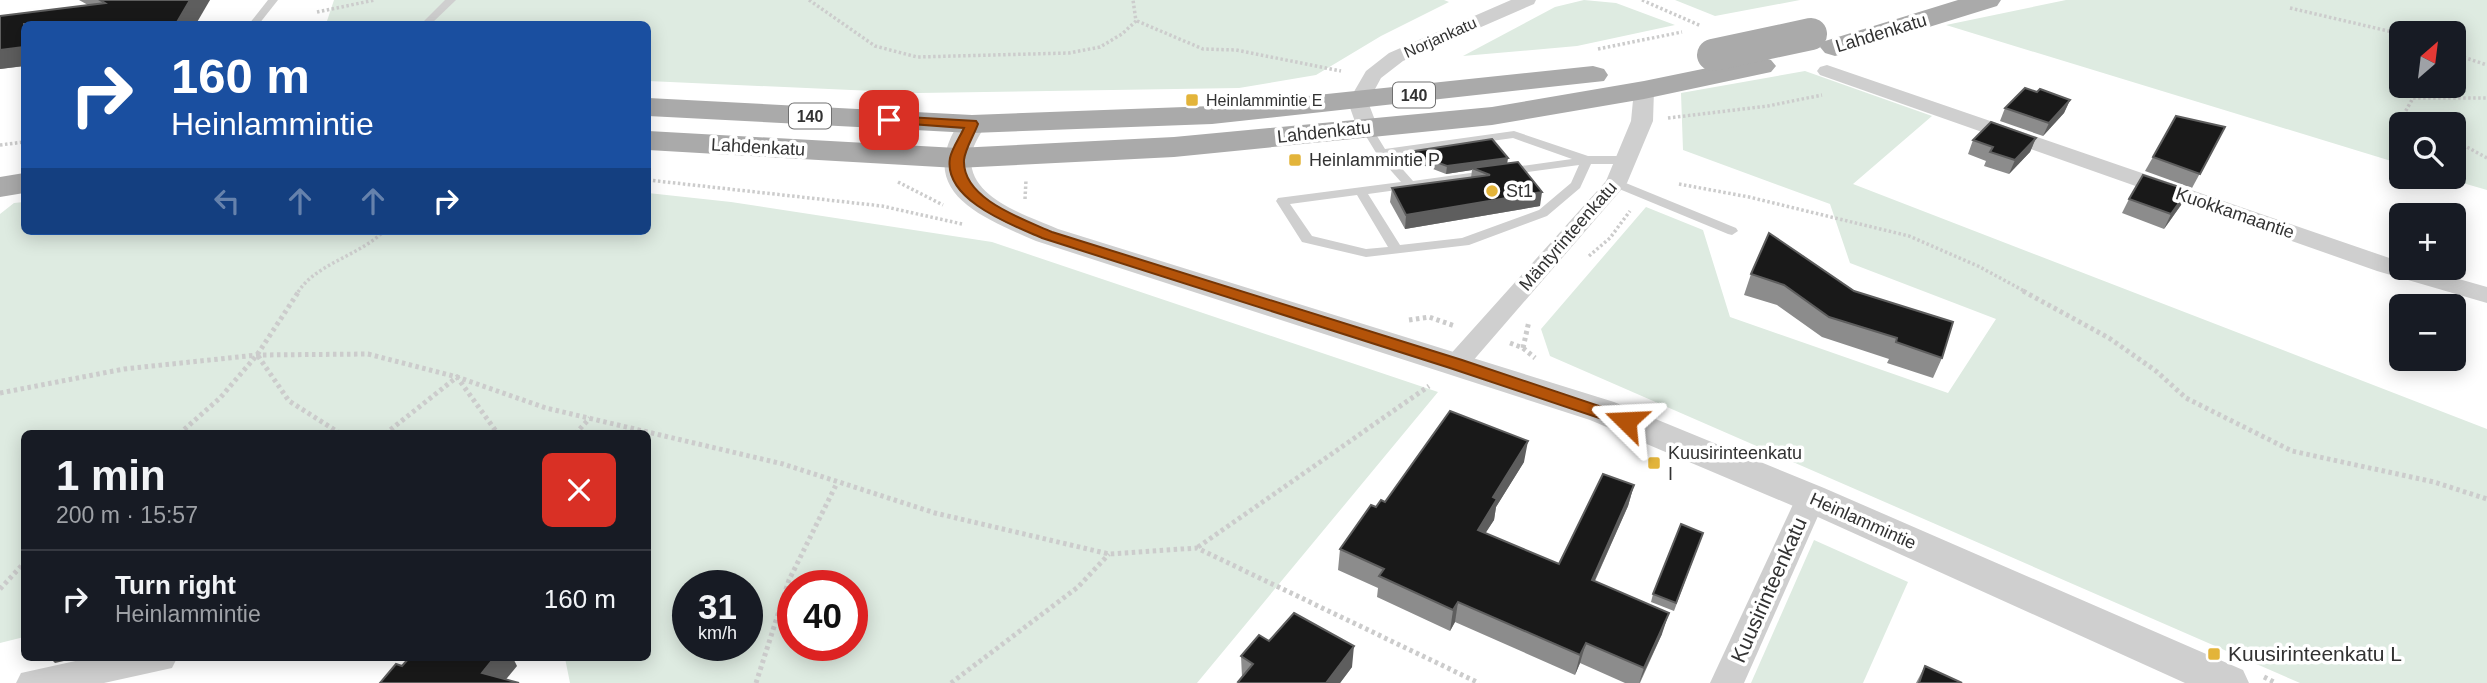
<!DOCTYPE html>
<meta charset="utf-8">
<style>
body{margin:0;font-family:Arial,sans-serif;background:#20242c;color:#f1f3f6;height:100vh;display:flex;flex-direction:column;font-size:26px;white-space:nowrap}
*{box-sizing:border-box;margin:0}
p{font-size:23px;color:#9ea1a6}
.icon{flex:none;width:38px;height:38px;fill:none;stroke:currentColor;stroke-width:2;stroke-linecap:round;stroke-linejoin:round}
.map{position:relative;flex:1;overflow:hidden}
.panel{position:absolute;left:21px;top:430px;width:630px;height:231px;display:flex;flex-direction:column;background:#171b24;border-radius:10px;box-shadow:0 4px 18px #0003}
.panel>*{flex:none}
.hud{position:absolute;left:21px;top:21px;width:630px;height:214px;border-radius:10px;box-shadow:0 4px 18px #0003;background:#1a4fa0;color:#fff;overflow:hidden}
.needle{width:46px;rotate:28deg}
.fabs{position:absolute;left:2389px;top:21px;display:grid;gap:14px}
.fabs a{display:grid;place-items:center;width:77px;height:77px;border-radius:10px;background:#171b24;box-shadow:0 4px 18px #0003;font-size:35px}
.speed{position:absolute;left:672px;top:570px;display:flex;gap:14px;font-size:35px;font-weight:700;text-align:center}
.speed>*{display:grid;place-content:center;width:91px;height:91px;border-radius:50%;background:#171b24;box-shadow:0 4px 18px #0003;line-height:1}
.speed small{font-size:18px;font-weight:400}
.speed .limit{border:10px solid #d22;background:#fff;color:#111}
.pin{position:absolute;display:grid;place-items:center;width:60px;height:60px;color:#fff;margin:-30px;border-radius:14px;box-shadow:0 4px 10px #0006}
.me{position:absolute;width:77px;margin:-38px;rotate:291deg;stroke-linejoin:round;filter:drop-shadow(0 0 5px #0008)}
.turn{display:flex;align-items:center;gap:24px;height:147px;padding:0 35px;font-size:32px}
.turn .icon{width:91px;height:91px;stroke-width:2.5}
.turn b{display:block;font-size:49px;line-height:60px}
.lanes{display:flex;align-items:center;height:66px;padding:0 35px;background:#0003;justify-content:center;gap:35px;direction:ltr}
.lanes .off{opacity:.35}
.round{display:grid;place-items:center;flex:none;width:74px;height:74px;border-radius:10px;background:#20242c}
.summary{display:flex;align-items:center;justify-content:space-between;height:119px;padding:0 35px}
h1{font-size:42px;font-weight:600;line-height:52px}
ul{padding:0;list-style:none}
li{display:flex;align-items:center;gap:21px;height:98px;padding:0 35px;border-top:2px solid #363941}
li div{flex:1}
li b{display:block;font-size:26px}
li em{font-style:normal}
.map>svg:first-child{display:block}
.green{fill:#deebe1;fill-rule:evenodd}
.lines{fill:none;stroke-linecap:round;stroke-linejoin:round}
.path-far1{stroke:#ccc;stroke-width:3.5;stroke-dasharray:2.5 2.5;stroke-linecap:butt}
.path{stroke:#ccc;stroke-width:5;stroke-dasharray:3.5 3.5;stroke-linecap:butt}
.service{fill:#cfcfcf;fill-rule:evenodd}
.minor{fill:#cfcfcf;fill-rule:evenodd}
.tertiary{fill:#cfcfcf;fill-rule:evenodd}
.primary{fill:#aaa;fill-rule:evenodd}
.primary-bridge{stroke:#aaa;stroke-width:32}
.wall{fill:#8c8c8c}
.shaded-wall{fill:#5e5e5e}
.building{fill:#191919;stroke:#5e5e5e;stroke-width:2}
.route{fill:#b45309;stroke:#753606;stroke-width:2}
.poi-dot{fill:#e3b43a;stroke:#fff;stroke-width:2.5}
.labels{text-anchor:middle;stroke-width:7;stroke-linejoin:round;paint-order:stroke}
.far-street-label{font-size:16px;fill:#323232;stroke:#fff}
.shield{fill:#fff;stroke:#707070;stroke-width:2}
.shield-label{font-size:16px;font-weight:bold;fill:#323232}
.far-poi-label{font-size:16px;fill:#323232;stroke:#fff;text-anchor:start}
.street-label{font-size:18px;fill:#323232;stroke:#fff}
.poi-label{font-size:18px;fill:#323232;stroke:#fff;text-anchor:start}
.near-street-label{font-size:21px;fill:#323232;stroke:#fff}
.near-poi-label{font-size:21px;fill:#323232;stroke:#fff;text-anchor:start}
</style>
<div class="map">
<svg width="2487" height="683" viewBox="0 0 2487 683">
<rect width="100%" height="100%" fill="#fff"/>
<!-- green -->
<g class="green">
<path d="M334,0H1444L1449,2L1381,36L1316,75L1239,88L918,93L648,81V24H326Z"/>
<path d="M1584,0L1616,3L1675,25L1577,46L1463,56L1555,7Z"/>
<path d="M1675,0H1800L1715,16Z"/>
<path d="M2066,0H2487V190L2442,177H2454V124H2401V164L1946,25ZM2454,33V86H2401V33Z"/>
<path d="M1805,71L1932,116L1853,184L2487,429V683H2300L1550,356L1541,329L1646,207L1703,230L1730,317L1948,393L1996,319L1850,263L1830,204L1683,150L1681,93Z"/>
<path d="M648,193L731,202L992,242L1438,392L1197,683H570L565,658H648V434H24V637L0,643V214L14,203L24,202V231H648ZM688,586H747V646H688ZM793,586H852V646H793Z"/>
<path d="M1814,540L1908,582L1863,683H1751Z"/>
</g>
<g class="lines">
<!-- path-far1 -->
<g class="path-far1">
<path d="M809,0L875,46L917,57L1069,53L1100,47L1122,34L1136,21L1133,0"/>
<path d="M1642,0L1701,26"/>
<path d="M2290,8L2401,34"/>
<path d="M317,12L375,0"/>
<path d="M1137,21L1203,49L1236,50L1341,71"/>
<path d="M1598,49L1682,32"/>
<path d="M2454,54L2487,65"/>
<path d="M1668,118L1768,106L1822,95"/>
<path d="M2423,124L2404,114L2413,98H2487"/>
<path d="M2454,140L2487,158"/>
<path d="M0,145L24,142"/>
<path d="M648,180L882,206L962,224"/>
<path d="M898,182L943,205"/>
<path d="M1679,184L1749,197L1909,236L1978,266L2026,292"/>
<path d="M1025,199L1026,180"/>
<path d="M1589,256L1610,238L1630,211"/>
<path d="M298,292C317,263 359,256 384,231"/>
</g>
<!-- path -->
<g class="path">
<path d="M2023,291L2109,338L2156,371L2186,398L2292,451L2434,482L2487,499"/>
<path d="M1409,320L1429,317L1455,326"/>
<path d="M1510,343L1523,348L1535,358"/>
<path d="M1523,348L1529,321"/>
<path d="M258,356L289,401L341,434"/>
<path d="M0,393L124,369L257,355L368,354L457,377L546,408L783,464L935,513L1109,554L1197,548L1479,683"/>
<path d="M179,434L220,398L257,355L299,291"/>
<path d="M385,434L457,377L498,434"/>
<path d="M575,434L590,418"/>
<path d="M1198,547L1429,386"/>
<path d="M0,589L24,563"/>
<path d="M2264,677L2276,683"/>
<path d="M756,683L789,580L837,483"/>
<path d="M951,683L1078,587L1109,554"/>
</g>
<!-- service -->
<g class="service">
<path d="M268,0H278L259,24H249Z"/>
<path d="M445,0H456L431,24H421Z"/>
<path d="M1367,125L1371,126L1385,149L1514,131L1588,156H1626L1632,160L1626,164H1591L1580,188L1547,216L1469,245L1366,257L1302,242L1276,201L1278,198L1401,182L1378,156L1361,128ZM1513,138L1572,159L1413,181L1390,155ZM1579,165L1571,183L1539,210L1462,238L1400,245L1368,194ZM1357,195L1388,247L1366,249L1312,236L1290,204Z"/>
<path d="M1616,179L1736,228L1738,231L1732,235L1728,234L1612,186L1610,183L1612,180Z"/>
</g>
<!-- minor -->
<g class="minor">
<path d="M1511,0H1536L1534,4L1403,61L1381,78L1368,102L1378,128L1375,133H1359L1348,102L1366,71L1389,53Z"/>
<path d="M1827,65L2401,262V268H2420L2487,287V303L2377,271L1820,75L1817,71L1820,67Z"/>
<path d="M1644,84L1651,86L1654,90L1653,121L1627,183L1465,370L1456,373L1447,370L1443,364L1447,358L1606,181L1631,121L1634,90L1637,86Z"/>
<path d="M1811,487L1821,490L1826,498L1744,683H1710L1796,498L1801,490Z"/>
<path d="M89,658H177L172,668L104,683H16L21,673Z"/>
</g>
<!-- tertiary -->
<path class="tertiary" d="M972,116L982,118L986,124C980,135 971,147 971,160C971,199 1028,216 1058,229L1614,402L1824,488L2243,670L2249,683H2185L1798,508L1590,420L1036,241C979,216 912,191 962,118Z"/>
<!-- primary -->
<g class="primary">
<path d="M1958,0H2001L1997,6L1845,53L1835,56L1825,53L1820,47L1825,41Z"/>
<path d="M1761,57L1771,60L1776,66L1771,72L1644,99L1492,125L1174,157L957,168L648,150V131L957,148L1174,137L1492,107L1644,81Z"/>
<path d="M1593,66L1604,69L1608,75L1604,81L1212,124L972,133L648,116V98L972,115L1212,106Z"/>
<path d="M24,173V193L0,197V177Z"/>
</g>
<!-- primary-bridge -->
<path class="primary-bridge" d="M1713,55L1811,34"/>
</g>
<!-- wall -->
<g class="wall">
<path d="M79,0H210L24,66L0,69V16L88,5Z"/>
<path d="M2037,92L2070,100L2064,113L2043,136L2000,121L2005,108Z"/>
<path d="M2225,127L2192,188L2145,171L2153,157Z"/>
<path d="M2036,138L2030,152L2009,174L1984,166L1986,161L1968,154L1973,140Z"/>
<path d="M1408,152L1507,164L1540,206L1405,229L1390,202L1392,188L1471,178L1472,170L1446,174L1407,159Z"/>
<path d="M2129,199L2181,205L2164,229L2122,213Z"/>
<path d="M1769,233L1942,358L1933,378L1887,363L1889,359L1822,337L1777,305L1744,295L1751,274Z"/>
<path d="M1524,462L1496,507L1494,520L1485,533L1559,564L1634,485L1628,506L1595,581L1662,634L1640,683H1625L1580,663L1575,675L1455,622L1450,631L1377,597L1378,588L1338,570L1340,549L1376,507L1385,502Z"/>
<path d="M1703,533L1674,611L1651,602L1653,594Z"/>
<path d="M1269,641L1352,667L1340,683H1238L1242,677L1241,656Z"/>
<path d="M1925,666L1962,683H1916Z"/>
</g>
<!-- shaded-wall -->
<g class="shaded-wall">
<path d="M190,0H210L196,24H176Z"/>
<path d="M24,47V66L0,69V50Z"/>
<path d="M2070,100L2064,113L2043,136L2049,123Z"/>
<path d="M2036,138L2030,152L2009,174L2015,160Z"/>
<path d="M1508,158L1507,165L1472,168V170L1446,174L1447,166Z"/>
<path d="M2188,190L2181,205L2164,229L2171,214Z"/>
<path d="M1542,192L1540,206L1405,229L1406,215Z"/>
<path d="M1528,441L1524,462L1496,507L1494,520L1474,551L1478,530L1493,497Z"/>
<path d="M1634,485L1628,506L1586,600L1592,580Z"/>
<path d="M1458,602L1455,622L1450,631L1453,610Z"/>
<path d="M1669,613L1662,634L1639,683L1644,668Z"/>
<path d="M1586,643L1580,663L1575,675L1580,655Z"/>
<path d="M1354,646L1352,667L1340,683H1326Z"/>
<path d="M50,658H77L55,663Z"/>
<path d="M494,658H513L517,666L503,683L482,673Z"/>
</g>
<!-- building -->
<g class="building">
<path d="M100,0H190L176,24H24V47L0,50V16L105,3Z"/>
<path d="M2025,88L2037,92L2040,89L2070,100L2049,123L2005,108Z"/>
<path d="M2176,116L2225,127L2200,174L2153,157Z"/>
<path d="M1991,122L2036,138L2015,160L1990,152L1993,147L1973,140Z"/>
<path d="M1492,139L1508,158L1447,166L1408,152Z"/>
<path d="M1518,162L1542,192L1406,215L1392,188L1490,175L1472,168Z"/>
<path d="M2143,175L2188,190L2171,214L2129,199Z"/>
<path d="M1769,233L1854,291L1953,322L1942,358L1896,342L1897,338L1829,317L1784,285L1751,274Z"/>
<path d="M1450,411L1528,441L1493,497L1497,499L1478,530L1559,564L1603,474L1634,485L1592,580L1669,613L1644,668L1586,643L1580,655L1458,602L1453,610L1379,576L1384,569L1340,549L1371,505L1376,507L1381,500L1385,502Z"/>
<path d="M1681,524L1703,533L1676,603L1653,594Z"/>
<path d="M1294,613L1354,646L1326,683H1240L1238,682L1253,664L1241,656L1259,635L1269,641Z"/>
<path d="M409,658H494L482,673L519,683H380L396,664L402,666Z"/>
<path d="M1925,666L1962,683H1919Z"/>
</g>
<!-- route -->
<path class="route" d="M889,116L976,121L978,124C974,135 965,149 964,160C962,199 1023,219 1052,232L1462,360L1632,417L1634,421L1632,425H1620L1450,368L1042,238C1012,225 943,200 950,158C952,148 960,137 964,128L884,122V117Z"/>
<!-- markers -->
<g class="poi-dot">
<rect x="1185" y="93" width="14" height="14" rx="3.5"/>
<rect x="1288" y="153" width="14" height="14" rx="3.5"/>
<circle cx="1492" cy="191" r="7"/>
<rect x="1647" y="456" width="14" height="14" rx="3.5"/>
<rect x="2207" y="647" width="14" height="14" rx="3.5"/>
</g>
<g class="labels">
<!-- far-street labels -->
<g class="far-street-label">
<text transform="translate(1440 37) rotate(-24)" y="6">Norjankatu</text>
</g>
<!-- shield labels -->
<g class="shield">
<rect x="1393" y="82.5" width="42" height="25" rx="5"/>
<rect x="789" y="103.5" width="42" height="25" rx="5"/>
</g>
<g class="shield-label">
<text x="1414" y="101">140</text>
<text x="810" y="122">140</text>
</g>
<!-- far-poi labels -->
<g class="far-poi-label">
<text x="1206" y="106">Heinlammintie E</text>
</g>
<!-- street labels -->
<g class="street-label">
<text transform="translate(1881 33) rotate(-17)" y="6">Lahdenkatu</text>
<text transform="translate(1324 132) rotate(-6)" y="6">Lahdenkatu</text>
<text transform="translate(758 147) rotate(3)" y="6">Lahdenkatu</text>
<text transform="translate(2235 213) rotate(19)" y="6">Kuokkamaantie</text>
<text transform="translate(1568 236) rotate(-49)" y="6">Mäntyrinteenkatu</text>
<text transform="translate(1863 521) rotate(24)" y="6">Heinlammintie</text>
</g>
<!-- poi labels -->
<g class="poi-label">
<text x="1309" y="166">Heinlammintie P</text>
<text x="1506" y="197">St1</text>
<text x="1668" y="459">Kuusirinteenkatu<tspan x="1668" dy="21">I</tspan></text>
</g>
<!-- near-street labels -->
<g class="near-street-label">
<text transform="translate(1769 590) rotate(-66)" y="7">Kuusirinteenkatu</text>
</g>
<!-- near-poi labels -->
<g class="near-poi-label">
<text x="2228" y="661">Kuusirinteenkatu L</text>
</g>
</g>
</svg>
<div class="fabs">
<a><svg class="needle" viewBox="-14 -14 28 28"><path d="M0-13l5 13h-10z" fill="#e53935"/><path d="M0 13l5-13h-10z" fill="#9ea1a6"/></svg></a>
<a><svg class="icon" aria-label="search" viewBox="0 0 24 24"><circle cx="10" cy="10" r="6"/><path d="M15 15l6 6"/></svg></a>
<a>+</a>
<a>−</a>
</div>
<div class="speed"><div>31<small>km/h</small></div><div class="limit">40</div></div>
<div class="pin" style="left:889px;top:120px;background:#d93025"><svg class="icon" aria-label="arrive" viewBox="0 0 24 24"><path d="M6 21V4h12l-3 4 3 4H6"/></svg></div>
<svg class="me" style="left:1626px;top:421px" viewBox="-20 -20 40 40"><path d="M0-17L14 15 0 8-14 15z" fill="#b45309" stroke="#fff" stroke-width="4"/></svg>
<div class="hud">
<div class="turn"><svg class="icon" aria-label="right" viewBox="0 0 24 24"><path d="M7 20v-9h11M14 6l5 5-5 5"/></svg><div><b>160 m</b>Heinlammintie</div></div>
<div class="lanes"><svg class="icon off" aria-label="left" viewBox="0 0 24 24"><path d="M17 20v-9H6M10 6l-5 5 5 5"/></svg><svg class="icon off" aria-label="ahead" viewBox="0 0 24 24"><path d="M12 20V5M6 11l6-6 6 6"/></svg><svg class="icon off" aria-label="ahead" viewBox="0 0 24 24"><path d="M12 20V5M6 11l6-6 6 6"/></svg><svg class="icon" aria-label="right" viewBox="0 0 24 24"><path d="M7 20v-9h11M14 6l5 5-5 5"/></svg></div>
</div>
<section class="panel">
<div class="summary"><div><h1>1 min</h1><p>200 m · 15:57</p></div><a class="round" style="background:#d93025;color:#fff"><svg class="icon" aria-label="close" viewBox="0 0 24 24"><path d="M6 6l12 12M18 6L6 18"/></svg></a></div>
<ul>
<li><svg class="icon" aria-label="right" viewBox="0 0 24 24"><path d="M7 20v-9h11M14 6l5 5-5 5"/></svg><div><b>Turn right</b><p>Heinlammintie</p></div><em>160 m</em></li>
</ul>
</section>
</div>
